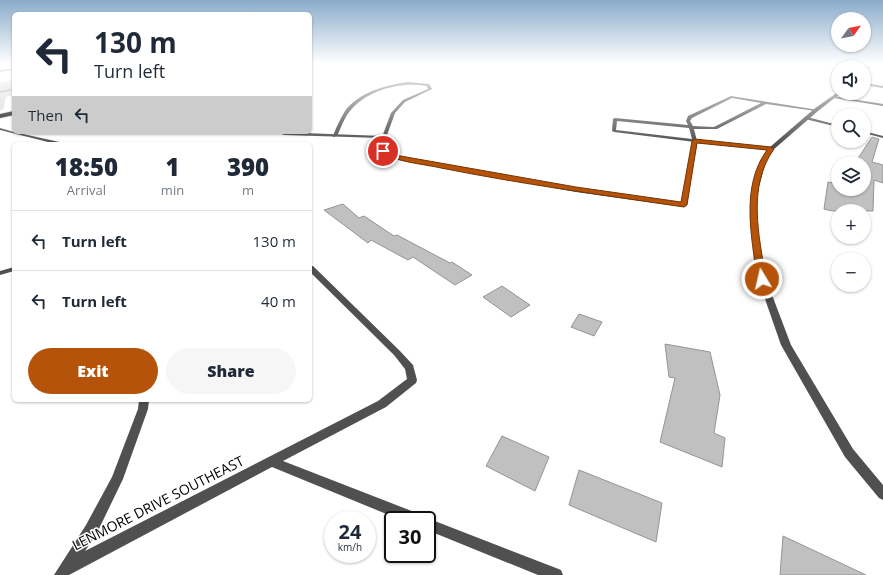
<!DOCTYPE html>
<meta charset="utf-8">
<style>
body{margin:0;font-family:"Open Sans",sans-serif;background:#f6f6f7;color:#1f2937;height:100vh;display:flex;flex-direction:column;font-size:15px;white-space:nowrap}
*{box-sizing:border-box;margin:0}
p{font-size:13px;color:#747a83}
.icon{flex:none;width:22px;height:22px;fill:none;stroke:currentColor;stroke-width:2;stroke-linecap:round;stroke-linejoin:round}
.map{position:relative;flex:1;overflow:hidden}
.panel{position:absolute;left:12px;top:142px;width:300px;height:260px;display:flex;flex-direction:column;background:#fff;border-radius:6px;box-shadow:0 1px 3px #0004}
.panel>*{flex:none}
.banner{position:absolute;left:12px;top:12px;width:300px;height:122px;border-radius:6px;box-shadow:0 1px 3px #0004;background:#fff;color:#1f2937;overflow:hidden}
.needle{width:26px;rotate:57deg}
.tools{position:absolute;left:831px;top:12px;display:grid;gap:8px}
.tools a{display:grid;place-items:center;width:40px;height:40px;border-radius:50%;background:#fff;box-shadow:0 1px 3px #0004;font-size:20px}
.speed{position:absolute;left:324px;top:511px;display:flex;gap:8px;font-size:20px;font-weight:700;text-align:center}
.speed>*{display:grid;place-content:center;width:52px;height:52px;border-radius:50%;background:#fff;box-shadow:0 1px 3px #0004;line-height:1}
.speed small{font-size:10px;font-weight:400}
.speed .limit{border:2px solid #111;border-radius:6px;background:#fff;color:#111}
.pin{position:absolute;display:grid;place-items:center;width:34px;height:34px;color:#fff;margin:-17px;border:2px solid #fff;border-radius:50%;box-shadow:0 1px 4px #0007}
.me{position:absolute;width:44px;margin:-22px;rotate:351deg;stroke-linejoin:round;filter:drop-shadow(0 0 3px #0008)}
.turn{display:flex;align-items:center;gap:14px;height:84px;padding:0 16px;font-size:18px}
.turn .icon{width:52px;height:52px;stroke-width:2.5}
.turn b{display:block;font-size:28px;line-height:34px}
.then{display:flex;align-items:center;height:38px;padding:0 16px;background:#0003;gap:8px;font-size:15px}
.eta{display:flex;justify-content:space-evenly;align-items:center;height:68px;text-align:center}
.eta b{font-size:24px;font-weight:800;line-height:28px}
.action{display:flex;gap:8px;margin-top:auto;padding:8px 16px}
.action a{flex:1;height:46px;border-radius:24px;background:#b45309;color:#fff;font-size:16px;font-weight:800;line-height:46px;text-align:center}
.action a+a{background:#f6f6f7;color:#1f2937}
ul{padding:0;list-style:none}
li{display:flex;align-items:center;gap:12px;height:60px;padding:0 16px;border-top:1px solid #e0e1e3}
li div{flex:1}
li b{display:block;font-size:15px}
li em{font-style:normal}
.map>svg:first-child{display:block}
.green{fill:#d7d7d7}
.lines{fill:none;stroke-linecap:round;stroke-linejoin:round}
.stream{fill:#9e9e9e;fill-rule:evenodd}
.building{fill:#c0c0c0;stroke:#949494}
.primary-casing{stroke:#dbdbdb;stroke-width:2}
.lane{fill:#505050;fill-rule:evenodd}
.street{fill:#505050;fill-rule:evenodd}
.primary{fill:#000;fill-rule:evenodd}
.route{fill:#b45309;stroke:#753606}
.labels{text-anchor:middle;stroke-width:3;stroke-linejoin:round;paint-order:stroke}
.near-street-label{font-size:14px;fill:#000;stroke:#fff}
</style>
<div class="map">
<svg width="883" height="575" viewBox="0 0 883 575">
<rect width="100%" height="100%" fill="#fff"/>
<!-- green -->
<path class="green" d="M14,80V95L6,97L3,110H0V83Z"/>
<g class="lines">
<!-- stream -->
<path class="stream" d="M14,88V90L0,93V91Z"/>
</g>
<!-- building -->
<g class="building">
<path d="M872,137L879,139L872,162L883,165V183L874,180L873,211H832L824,209L828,182L838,184V189H864V163H855Z"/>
<path d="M343,204L359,218L364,216L394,236L397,235L450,263L452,262L472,275L455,285L413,257L408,260L371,240L368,243L324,210Z"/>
<path d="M502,286L530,305L511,317L483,297Z"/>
<path d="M579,314L602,322L594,336L571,327Z"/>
<path d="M665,344L710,352L720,395L714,433L725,438L722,467L660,442L675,378L669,377Z"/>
<path d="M502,436L549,457L535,491L486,466Z"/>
<path d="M579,470L662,503L656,542L569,505Z"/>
<path d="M783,536L866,575H780Z"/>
</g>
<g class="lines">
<defs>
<path id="primary" d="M14,111V115L0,118V114Z"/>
</defs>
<!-- primary casing -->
<use href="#primary" class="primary-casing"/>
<!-- lane -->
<g class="lane">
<path d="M408,82L429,84L432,89L405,102L395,113L386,138L382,137L391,113L403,100L428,89L427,86C400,81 367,90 350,111C344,118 341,128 337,136L333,137V136C336,128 340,119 345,111C359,92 386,85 408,82Z"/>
<path d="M864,83L883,86V88L864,85Z"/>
<path d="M731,96L818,110L816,111L766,104L717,129H694L697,141L695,142L614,132L612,131L613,119L615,118L688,125L686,121L688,116ZM732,98L761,103L714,127L693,126L690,121L692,118ZM617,121L689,128L692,139L616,130Z"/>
<path d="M833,96L883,104V106L834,98Z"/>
<path d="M807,117L838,125V127L805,119V117Z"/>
<path d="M0,128L14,132L64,143V144H56L0,130Z"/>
<path d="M864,131L883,136V138L864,133Z"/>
</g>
<!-- street -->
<g class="street">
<path d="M872,63H875L864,73V70Z"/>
<path d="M14,68V70L0,72V70Z"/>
<path d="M838,92L841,93L818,111L773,150L766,161L758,190L756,222L766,279L791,345L853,449L883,485V500L879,498L845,457L781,345L758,279L750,222L752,190L760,161L768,150L697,143L687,205L684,207L576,192L394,159L380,151L381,138L284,135L277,132L384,136L386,137V150L396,156L576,188L681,203L693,140L770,147L814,109Z"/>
<path d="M310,266H313L400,351L413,365L417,380L416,383L386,407L283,461L422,515L423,519L427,518L556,568L561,570L563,575H538L427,530V520H401L272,467L69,575H54L86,525L112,477L138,409L139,400H149L148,409L123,479L96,535L85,551L378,401L407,379L405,369L394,355L310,272Z"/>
<path d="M14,267V271L0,275V271Z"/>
</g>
<!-- primary -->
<use href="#primary" class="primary"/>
</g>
<!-- sky -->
<linearGradient id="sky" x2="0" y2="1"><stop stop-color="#8aabca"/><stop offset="0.44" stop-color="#fff"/><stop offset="1" stop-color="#fff" stop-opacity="0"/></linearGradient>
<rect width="883" height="144" fill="url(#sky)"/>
<!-- route -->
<path class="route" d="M695,139L771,147L774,149C747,187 759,236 766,279L765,281L762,282L757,279C752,237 740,187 767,150L697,143L687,205L684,207C602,195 521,184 441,168C424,164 393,162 380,151L383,149L395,155L576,187L681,202L692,141Z"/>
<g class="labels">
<!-- near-street labels -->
<g class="near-street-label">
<text transform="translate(158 503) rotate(-27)" y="5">LENMORE DRIVE SOUTHEAST</text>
</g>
</g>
</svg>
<div class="tools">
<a><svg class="needle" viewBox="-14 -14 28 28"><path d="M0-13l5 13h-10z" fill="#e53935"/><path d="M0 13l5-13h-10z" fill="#747a83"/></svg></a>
<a><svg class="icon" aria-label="sound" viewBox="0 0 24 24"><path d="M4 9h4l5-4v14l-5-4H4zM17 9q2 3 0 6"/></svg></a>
<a><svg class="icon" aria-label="search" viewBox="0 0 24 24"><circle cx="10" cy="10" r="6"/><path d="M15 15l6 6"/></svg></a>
<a><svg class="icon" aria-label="layers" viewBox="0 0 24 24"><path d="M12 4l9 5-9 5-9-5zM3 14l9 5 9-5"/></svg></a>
<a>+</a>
<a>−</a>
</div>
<div class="speed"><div>24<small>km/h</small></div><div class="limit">30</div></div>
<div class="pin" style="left:383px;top:151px;background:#d93025"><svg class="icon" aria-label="arrive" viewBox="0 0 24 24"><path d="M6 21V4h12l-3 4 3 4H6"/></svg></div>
<svg class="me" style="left:762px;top:279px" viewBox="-20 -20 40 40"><circle r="17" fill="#b45309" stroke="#fff" stroke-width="3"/><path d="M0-11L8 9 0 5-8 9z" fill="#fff"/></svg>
<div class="banner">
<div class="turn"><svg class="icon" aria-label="left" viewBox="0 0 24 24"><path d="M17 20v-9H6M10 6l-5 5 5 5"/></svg><div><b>130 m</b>Turn left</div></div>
<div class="then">Then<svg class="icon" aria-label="left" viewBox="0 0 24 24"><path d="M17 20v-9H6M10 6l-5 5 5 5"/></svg></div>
</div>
<section class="panel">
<div class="eta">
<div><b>18:50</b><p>Arrival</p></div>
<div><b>1</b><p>min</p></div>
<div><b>390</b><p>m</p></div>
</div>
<ul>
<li><svg class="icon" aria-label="left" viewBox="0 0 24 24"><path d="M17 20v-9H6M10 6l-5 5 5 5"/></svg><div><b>Turn left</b></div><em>130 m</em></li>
<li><svg class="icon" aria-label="left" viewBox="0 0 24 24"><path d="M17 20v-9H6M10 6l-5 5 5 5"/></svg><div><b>Turn left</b></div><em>40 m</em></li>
</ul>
<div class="action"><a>Exit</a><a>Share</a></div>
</section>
</div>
